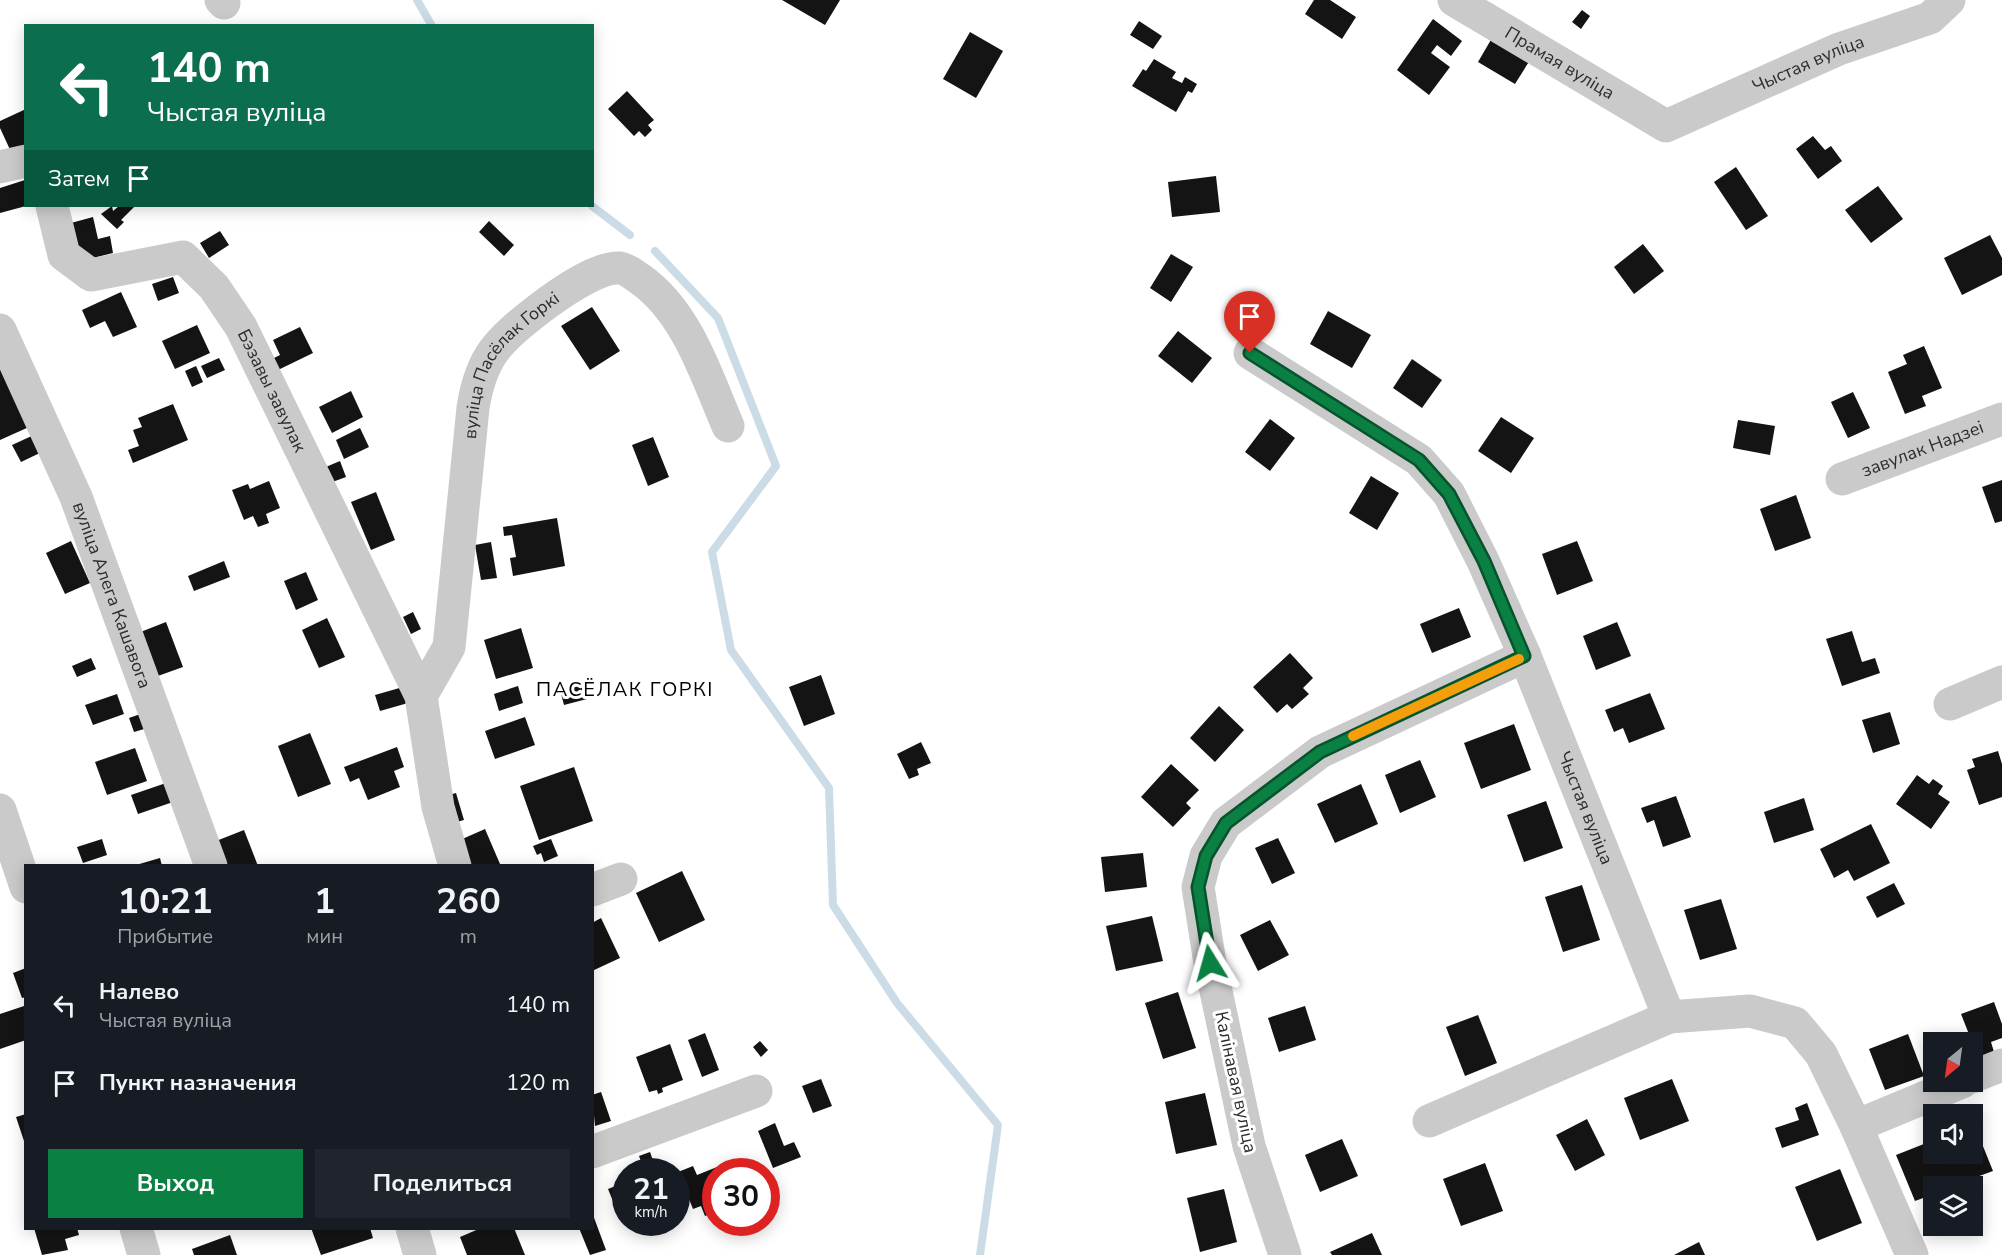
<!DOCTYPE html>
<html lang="ru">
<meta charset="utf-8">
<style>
body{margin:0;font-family:"Nunito Sans",sans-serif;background:#20242c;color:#f1f3f6;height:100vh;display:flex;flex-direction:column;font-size:22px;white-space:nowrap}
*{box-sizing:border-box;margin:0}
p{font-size:20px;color:#9ea1a6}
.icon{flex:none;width:33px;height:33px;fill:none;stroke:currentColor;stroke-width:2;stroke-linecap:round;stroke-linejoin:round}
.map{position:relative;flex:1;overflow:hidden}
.panel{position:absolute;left:24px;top:864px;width:570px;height:366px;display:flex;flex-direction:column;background:#171b24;border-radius:0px;box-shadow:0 3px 15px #0003}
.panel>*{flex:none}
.guide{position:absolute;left:24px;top:24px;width:570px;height:183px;border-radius:0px;box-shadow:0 3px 15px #0003;background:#0b6e4f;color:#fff;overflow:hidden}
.needle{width:39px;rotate:209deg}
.buttons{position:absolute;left:1923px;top:1032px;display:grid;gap:12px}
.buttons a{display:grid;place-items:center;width:60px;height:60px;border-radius:0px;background:#171b24;box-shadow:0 3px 15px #0003;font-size:30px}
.speed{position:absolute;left:612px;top:1158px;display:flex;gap:12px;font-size:30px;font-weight:700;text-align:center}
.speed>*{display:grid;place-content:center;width:78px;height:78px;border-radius:50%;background:#171b24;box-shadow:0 3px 15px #0003;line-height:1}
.speed small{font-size:15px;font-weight:400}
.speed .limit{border:9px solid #d22;background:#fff;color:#111}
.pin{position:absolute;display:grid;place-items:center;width:51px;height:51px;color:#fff;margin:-62px -26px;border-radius:50% 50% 50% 0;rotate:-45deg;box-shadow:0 0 6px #0007}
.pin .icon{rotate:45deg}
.me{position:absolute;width:66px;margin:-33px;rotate:352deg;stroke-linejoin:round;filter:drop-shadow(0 0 4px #0008)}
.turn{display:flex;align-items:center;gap:21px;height:126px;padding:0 24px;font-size:27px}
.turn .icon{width:78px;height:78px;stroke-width:2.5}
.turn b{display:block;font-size:42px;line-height:51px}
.then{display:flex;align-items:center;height:57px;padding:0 24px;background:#0003;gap:12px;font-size:22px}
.eta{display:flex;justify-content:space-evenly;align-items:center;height:102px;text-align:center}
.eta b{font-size:36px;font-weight:700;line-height:42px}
.primary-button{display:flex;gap:12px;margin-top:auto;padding:12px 24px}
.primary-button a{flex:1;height:69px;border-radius:0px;background:#0b8043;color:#fff;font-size:24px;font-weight:700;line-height:69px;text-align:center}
.primary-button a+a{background:#20242c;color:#f1f3f6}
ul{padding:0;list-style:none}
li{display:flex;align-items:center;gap:18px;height:78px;padding:0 24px}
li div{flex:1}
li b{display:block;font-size:22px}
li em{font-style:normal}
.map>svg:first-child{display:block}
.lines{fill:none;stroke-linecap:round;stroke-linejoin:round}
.stream{stroke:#cbdce7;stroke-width:8}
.building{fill:#141414}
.minor{stroke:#cacaca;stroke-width:33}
.route-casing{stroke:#07532c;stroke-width:15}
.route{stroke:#0b8043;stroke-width:10}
.slow{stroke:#f59e0b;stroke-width:10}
.labels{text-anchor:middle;stroke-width:6;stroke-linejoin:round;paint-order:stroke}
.street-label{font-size:18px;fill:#2d2d2d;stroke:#fff}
.neighbourhood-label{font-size:20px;letter-spacing:1.5px;fill:#000;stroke:#fff}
</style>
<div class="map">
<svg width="2002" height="1255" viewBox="0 0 2002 1255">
<rect width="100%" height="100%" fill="#fff"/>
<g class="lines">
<!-- stream -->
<g class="stream">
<path d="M417,0L432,26"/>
<path d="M592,206L630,235"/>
<path d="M655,251L718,318L776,466L712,552L731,650L829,788L833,905L897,1003L998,1125L980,1255"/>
</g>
</g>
<!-- building -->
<g class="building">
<path d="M782,0H840L825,25Z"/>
<path d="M1314,0H1330L1356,17L1342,39L1305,14Z"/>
<path d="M1582,10L1590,16L1581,29L1572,22Z"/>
<path d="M1433,19L1462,41L1451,56L1437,45L1431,53L1450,67L1429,95L1397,70Z"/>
<path d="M1139,21L1162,36L1153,49L1130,35Z"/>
<path d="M970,32L1003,51L976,98L943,79Z"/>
<path d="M1492,38L1530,60L1515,84L1478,62Z"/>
<path d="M1154,59L1176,72L1172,78L1182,83L1185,77L1197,84L1192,93L1188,91L1176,112L1132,86L1143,69L1146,71Z"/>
<path d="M627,91L654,120L648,125L652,130L645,137L639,131L634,136L608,109Z"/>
<path d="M26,109V147L12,154L0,128V121Z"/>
<path d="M1813,136L1825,150L1831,146L1842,161L1818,179L1796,149Z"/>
<path d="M1736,167L1768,216L1746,230L1714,182Z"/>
<path d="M1216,176L1220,212L1172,217L1168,182Z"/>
<path d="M25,180L26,206L0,213V188Z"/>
<path d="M1878,186L1903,219L1871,243L1845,210Z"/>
<path d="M112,206L113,211L119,206H135L121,220L124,222L117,229L101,214Z"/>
<path d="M93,217L98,239L110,236L113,253L85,260L79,257L71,223Z"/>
<path d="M489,221L514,245L504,256L479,232Z"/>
<path d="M220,231L229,245L209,258L200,243Z"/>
<path d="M1990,235L2002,258V275L1962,295L1944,258Z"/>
<path d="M1643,244L1664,271L1634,294L1614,267Z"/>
<path d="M1171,254L1193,267L1171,302L1150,288Z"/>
<path d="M173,277L179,293L158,301L152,284Z"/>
<path d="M121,292L137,327L113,337L105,321L90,328L82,310Z"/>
<path d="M592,307L620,351L590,370L561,326Z"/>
<path d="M1328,311L1371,335L1352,368L1310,344Z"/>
<path d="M197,325L210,353L175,369L162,341Z"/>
<path d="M300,327L313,353L278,370L272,359L280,355L273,340Z"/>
<path d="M1178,331L1212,358L1192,383L1158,356Z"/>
<path d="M1924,346L1942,388L1922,396L1926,406L1905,414L1888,372L1907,364L1903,355Z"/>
<path d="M219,358L225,370L207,378L201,366Z"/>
<path d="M1412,359L1442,380L1422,408L1393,388Z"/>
<path d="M0,366L29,427L0,440Z"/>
<path d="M196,366L203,382L192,387L185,371Z"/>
<path d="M351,391L363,417L332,433L319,407Z"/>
<path d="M1853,392L1870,428L1848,438L1831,402Z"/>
<path d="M173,404L188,440L133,463L128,450L139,446L133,430L142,427L138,418Z"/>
<path d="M1501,417L1534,438L1511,473L1478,451Z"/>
<path d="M1270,419L1295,438L1270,471L1245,452Z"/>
<path d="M1738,420L1775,426L1770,455L1733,448Z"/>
<path d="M360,428L369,447L344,459L336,440Z"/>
<path d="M36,434L44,451L21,462L12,445Z"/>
<path d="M653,437L669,477L648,486L632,445Z"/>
<path d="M340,461L346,477L327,484L321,469Z"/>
<path d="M1371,476L1399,493L1377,530L1349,513Z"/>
<path d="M2002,480V521L1995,523L1982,487Z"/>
<path d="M269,481L280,508L266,514L269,523L258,527L253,516L244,520L232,490L248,484L250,489Z"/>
<path d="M376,492L395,540L371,550L351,502Z"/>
<path d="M1796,495L1811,538L1775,551L1760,509Z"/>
<path d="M557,518L565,566L513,576L510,558L516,557L512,535L504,536L503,527Z"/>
<path d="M71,541L90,583L65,594L46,553Z"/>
<path d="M1577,541L1593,581L1557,595L1542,554Z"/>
<path d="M491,542L497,578L481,580L475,545Z"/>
<path d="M224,561L230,577L194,591L188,576Z"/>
<path d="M306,572L318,600L296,610L284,581Z"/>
<path d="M1459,608L1471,637L1432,653L1420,624Z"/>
<path d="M413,612L421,629L411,634L403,617Z"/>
<path d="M327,618L345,657L319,668L302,630Z"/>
<path d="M166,622L183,667L155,677L138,633Z"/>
<path d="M1617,622L1631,656L1596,670L1583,636Z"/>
<path d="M521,628L533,668L496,679L484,640Z"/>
<path d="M1852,631L1862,662L1875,658L1880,673L1842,686L1826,639Z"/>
<path d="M1290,653L1313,678L1303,688L1309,694L1292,709L1287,704L1277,713L1253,687Z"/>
<path d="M91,658L96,669L77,677L72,666Z"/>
<path d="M821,675L835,714L804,726L789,687Z"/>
<path d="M584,685L587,699L564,705L560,690Z"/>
<path d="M518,686L523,703L499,711L494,694Z"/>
<path d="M403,687L408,703L380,711L375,695Z"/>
<path d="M1650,693L1665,729L1629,743L1623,728L1614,732L1605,710Z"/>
<path d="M117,694L124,714L93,725L85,705Z"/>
<path d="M1219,706L1244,730L1215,762L1190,738Z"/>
<path d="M146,712L151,727L134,732L129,718Z"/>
<path d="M1890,712L1900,744L1873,753L1862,720Z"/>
<path d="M525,717L535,745L495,759L485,731Z"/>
<path d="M1514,724L1531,770L1481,789L1464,743Z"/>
<path d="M310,733L331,784L298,797L278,746Z"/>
<path d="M921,742L931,763L917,769L919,775L909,779L897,754Z"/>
<path d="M397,747L404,767L394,771L400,787L368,800L359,778L350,782L344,767Z"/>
<path d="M135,748L147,781L107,795L95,762Z"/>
<path d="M1998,751L2002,764V797L1979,805L1967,770L1975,767L1972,759Z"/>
<path d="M1420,760L1436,797L1400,813L1385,775Z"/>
<path d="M1171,764L1199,790L1186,803L1191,808L1173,827L1141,797Z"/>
<path d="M574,767L593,821L539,840L520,786Z"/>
<path d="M1917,775L1929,784L1933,779L1943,786L1938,794L1950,802L1931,829L1896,804Z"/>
<path d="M166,783L173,802L138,814L131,795Z"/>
<path d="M1361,784L1378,824L1335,843L1317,804Z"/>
<path d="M456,793L464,820L453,823L445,796Z"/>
<path d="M1676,796L1691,837L1663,847L1654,820L1647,823L1641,808Z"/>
<path d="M1804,798L1814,830L1774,843L1764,812Z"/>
<path d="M1546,801L1563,848L1524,862L1507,815Z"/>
<path d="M1871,824L1890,863L1854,881L1848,870L1834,878L1820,849Z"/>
<path d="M485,829L500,864L471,866L460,840Z"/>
<path d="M244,830L258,866H220L211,843Z"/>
<path d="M1278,838L1295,873L1272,884L1255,848Z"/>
<path d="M102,839L107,855L83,863L77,847Z"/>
<path d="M551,839L558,856L544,862L541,853L537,855L533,846Z"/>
<path d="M1143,853L1147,887L1105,892L1101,857Z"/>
<path d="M160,858L162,866H137L136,865Z"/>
<path d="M682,871L705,920L659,942L636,893Z"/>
<path d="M1894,883L1905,904L1877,918L1866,897Z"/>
<path d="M1582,885L1600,940L1563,952L1545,897Z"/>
<path d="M1721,899L1737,949L1700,960L1684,910Z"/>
<path d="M1152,916L1163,961L1116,971L1106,926Z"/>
<path d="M601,918L620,958L592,971V923Z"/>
<path d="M1270,920L1289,955L1258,971L1240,935Z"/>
<path d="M26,968V997L22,998L13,973Z"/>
<path d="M1178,992L1196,1048L1163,1059L1145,1003Z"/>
<path d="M1994,1002L2002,1024V1038L1991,1042L1994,1052L1978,1057L1961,1014Z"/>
<path d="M24,1006L26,1040L0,1049V1014Z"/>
<path d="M1305,1006L1316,1040L1279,1052L1268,1018Z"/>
<path d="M1478,1015L1497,1063L1465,1076L1446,1027Z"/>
<path d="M705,1033L719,1070L702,1077L688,1040Z"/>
<path d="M1908,1034L1924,1076L1885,1090L1869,1049Z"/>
<path d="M760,1041L768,1050L761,1057L753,1047Z"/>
<path d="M670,1044L683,1080L662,1088L663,1092L658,1094L657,1090L649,1092L636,1057Z"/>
<path d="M821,1079L832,1106L813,1113L802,1086Z"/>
<path d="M1672,1079L1689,1121L1640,1140L1624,1098Z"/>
<path d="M601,1092L611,1121L595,1126L592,1095Z"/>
<path d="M1205,1093L1217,1145L1176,1154L1165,1102Z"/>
<path d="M1807,1103L1819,1135L1782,1148L1775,1128L1799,1120L1795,1108Z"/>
<path d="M26,1114V1144H25L16,1117Z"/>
<path d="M1587,1119L1605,1155L1575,1171L1556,1135Z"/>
<path d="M775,1123L784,1146L794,1142L801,1157L773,1168L758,1131Z"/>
<path d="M1974,1124L1993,1171L1952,1186H1934V1194L1915,1201L1896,1155L1934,1140V1154H1972Z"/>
<path d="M1342,1139L1358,1176L1320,1192L1305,1155Z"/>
<path d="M650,1152L657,1172H645L639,1156Z"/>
<path d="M737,1159L742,1172H716V1212L705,1216L701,1206L693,1209L678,1172L693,1166L697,1175Z"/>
<path d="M1485,1163L1503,1211L1461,1226L1443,1179Z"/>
<path d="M1840,1169L1862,1223L1817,1241L1795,1187Z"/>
<path d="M626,1182V1222L622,1223L608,1189Z"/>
<path d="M1224,1189L1237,1242L1200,1252L1187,1198Z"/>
<path d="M593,1215L606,1250L590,1255L579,1228H592Z"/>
<path d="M34,1228H77L79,1235L65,1239L68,1250L42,1255Z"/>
<path d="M311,1228H370L373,1238L321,1255Z"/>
<path d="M481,1228H514L525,1255H467L460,1237Z"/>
<path d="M1372,1233L1382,1255H1332L1330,1252Z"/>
<path d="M230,1235L237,1255H194L192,1249Z"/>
<path d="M1699,1242L1705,1255H1674Z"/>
</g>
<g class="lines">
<!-- minor -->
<g class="minor">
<path d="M221,0L224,3"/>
<path id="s1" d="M1454,0L1666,126L1839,49L1930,18L1949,0"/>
<path d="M0,167L26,161"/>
<path id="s2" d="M52,206L64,255L91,275L183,257L214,287L241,327L421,696L438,807L455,866"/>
<path id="s3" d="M0,330L76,497L211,866"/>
<path id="s4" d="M1250,353L1419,460L1449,494L1483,561L1525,656L1669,1017L1750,1011L1795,1023L1821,1054L1856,1126L1962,1082"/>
<path id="s5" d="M1842,479L2002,419"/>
<path id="s6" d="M421,696L449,647L473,408C481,356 498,341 539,309C556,296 598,266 620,268C627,269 634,275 640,279C687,312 706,375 728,426"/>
<path d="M1950,704L2002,682"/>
<path d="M0,810L26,887"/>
<path d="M592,890L621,879"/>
<path d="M1972,1077L2002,1065"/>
<path d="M1429,1121L1669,1017"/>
<path d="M1856,1126L1912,1255"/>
<path d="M592,1152L756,1091"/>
<path d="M136,1228L144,1255"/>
<path d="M412,1228L420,1255"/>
<path d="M1285,1255L1249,1146L1210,963L1198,887L1206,856L1226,823L1320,752L1525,656"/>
</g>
</g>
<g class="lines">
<defs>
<path id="route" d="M1210,963L1198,887L1206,856L1226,823L1320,752L1524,656L1484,561L1449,494L1419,460L1250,353"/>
</defs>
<!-- route casing -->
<use href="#route" class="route-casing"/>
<!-- route -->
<use href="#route" class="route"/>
<!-- slow -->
<path class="slow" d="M1353,736L1519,659"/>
</g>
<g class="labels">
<!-- street labels -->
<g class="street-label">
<text dy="6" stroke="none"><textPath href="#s1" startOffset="123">Прамая вуліца</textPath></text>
<text dy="6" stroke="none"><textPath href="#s1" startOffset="402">Чыстая вуліца</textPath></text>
<text dy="6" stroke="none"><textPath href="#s6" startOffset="354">вуліца Пасёлак Горкі</textPath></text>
<text dy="6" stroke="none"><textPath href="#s2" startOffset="340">Бэзавы завулак</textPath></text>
<text dy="6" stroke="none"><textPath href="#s5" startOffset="86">завулак Надзеі</textPath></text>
<text dy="6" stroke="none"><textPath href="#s3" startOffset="288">вуліца Алега Кашавога</textPath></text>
<text dy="6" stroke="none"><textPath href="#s4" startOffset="588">Чыстая вуліца</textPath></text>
<text transform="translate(1236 1082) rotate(78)" y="6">Калінавая вуліца</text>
</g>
<!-- neighbourhood labels -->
<g class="neighbourhood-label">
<text x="625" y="696">ПАСЁЛАК ГОРКІ</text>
</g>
</g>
</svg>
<div class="buttons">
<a><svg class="needle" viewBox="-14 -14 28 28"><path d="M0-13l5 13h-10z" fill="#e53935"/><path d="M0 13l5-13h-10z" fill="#9ea1a6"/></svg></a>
<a><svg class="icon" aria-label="sound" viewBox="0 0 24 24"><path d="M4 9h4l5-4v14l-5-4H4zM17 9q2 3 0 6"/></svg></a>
<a><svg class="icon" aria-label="layers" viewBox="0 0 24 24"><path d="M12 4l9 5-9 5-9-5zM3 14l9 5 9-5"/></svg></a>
</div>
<div class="speed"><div>21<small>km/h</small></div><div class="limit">30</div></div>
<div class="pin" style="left:1250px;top:353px;background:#d93025"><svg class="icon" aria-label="arrive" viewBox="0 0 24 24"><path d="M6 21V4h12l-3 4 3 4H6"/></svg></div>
<svg class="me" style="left:1210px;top:963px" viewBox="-20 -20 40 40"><path d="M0-17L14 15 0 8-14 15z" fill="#0b8043" stroke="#fff" stroke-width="4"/></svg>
<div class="guide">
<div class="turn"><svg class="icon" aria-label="left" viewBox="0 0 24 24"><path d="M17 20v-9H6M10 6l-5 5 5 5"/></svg><div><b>140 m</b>Чыстая вуліца</div></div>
<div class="then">Затем<svg class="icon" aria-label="arrive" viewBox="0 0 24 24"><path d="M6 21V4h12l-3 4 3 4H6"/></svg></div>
</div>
<section class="panel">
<div class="eta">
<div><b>10:21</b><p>Прибытие</p></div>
<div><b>1</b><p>мин</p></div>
<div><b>260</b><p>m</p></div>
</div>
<ul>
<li><svg class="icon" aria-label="left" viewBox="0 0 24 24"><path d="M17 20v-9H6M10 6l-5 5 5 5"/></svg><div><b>Налево</b><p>Чыстая вуліца</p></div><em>140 m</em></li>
<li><svg class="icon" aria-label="arrive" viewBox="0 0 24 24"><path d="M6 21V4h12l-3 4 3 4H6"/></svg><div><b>Пункт назначения</b></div><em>120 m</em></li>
</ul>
<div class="primary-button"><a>Выход</a><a>Поделиться</a></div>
</section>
</div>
